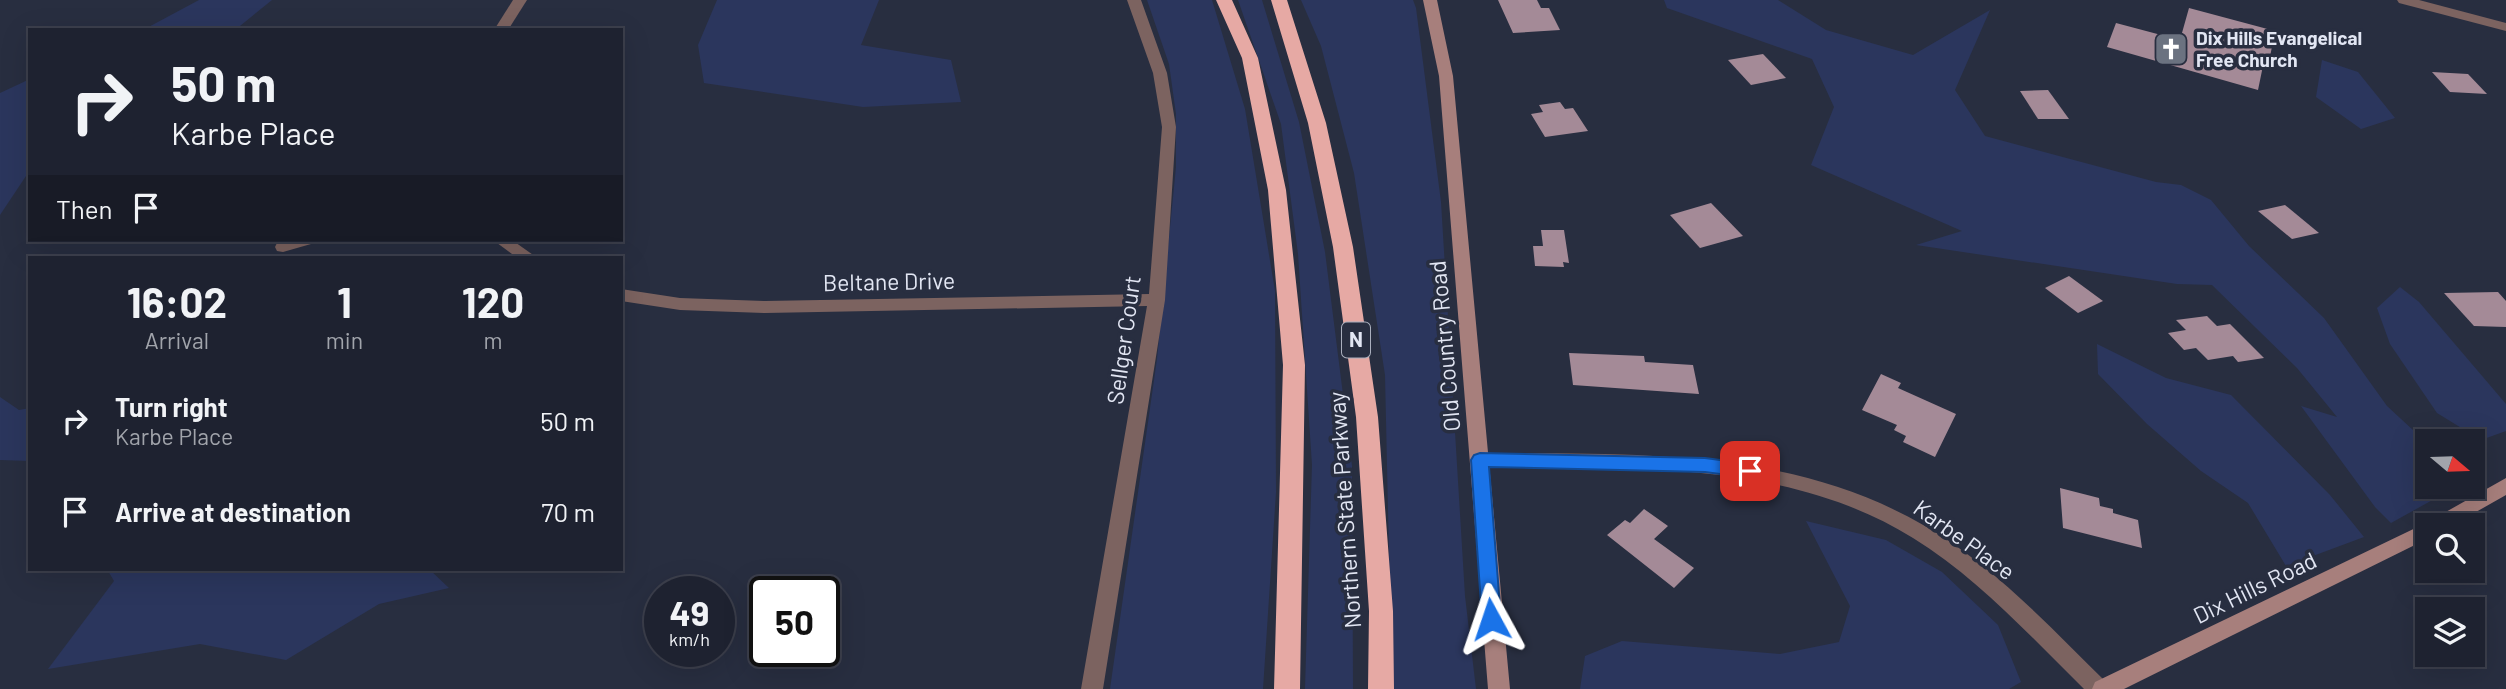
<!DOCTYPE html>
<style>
body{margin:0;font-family:Barlow,sans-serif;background:#262a38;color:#f1f3f6;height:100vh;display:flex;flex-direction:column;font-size:26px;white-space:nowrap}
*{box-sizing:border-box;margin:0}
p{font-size:23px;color:#a1a4ab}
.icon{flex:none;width:38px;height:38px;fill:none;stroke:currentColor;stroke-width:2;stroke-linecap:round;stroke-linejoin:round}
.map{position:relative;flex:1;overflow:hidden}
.side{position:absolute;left:28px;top:256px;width:595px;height:315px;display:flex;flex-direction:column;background:#1e2230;border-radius:0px;box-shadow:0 7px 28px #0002,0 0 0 2px #3c3f4c}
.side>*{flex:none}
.guide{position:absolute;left:28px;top:28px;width:595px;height:214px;border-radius:0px;box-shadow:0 7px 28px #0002,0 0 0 2px #3c3f4c;background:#1e2230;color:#f1f3f6;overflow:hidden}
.needle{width:46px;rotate:109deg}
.fabs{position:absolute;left:2415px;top:429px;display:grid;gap:14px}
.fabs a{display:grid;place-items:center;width:70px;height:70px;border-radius:0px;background:#1e2230;box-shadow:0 7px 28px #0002,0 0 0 2px #3c3f4c;font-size:35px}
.speed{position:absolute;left:644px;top:576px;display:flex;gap:14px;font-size:35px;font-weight:700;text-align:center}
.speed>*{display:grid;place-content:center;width:91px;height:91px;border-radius:50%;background:#1e2230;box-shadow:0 7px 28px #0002,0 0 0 2px #3c3f4c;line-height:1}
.speed small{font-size:18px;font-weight:400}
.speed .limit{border:4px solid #111;border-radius:10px;background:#fff;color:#111}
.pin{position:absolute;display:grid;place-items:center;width:60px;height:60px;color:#fff;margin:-30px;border-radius:14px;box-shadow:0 4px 10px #0006}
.me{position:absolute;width:77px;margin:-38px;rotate:355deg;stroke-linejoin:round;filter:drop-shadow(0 0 5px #0008)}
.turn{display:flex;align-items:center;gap:24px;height:147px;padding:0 28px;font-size:32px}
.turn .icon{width:91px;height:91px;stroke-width:2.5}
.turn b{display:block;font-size:49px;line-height:60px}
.then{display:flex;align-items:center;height:66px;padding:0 28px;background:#0003;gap:14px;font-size:26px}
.eta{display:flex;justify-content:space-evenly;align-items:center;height:119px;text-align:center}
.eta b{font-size:42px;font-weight:700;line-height:49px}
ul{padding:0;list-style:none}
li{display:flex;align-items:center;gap:21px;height:91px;padding:0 28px}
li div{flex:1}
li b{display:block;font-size:26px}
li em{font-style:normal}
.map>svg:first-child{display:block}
.green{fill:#2b365d}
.building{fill:#a48a97}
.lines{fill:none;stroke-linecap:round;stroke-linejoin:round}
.street{fill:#7c6360;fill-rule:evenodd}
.secondary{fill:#a77f7c;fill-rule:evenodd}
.highway{fill:#e6a9a4;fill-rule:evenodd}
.route{fill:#1a73e8;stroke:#114b97;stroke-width:2}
.labels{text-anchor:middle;stroke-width:7;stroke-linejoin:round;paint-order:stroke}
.far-poi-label{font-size:19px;font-weight:bold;fill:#e2e6f3;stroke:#282e40;text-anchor:start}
.shield{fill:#282e40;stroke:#aaafbd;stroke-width:2}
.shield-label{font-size:21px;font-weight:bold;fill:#e2e6f3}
.street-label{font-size:23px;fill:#e2e6f3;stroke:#282e40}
</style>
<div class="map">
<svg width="2506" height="689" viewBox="0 0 2506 689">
<rect width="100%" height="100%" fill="#282e40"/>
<!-- green -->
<g class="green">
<path d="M199,0H272L235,30H143Z"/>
<path d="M717,0H879L861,45L951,60L961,102L863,107L704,83L698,45Z"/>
<path d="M1147,0H1212L1245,109L1275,291L1276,492L1263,689H1110L1157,359L1176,167V114L1169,64Z"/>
<path d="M1238,0H1262L1299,122L1325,252L1352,466L1353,689H1305L1312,465L1298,254L1281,124Z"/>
<path d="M1301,0H1413L1416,8L1441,202L1465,596L1476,689H1392L1385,375L1354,173L1321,46Z"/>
<path d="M1664,0H1778L1826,30L1913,55L1990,10L1955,90L1985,136L2156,182L2181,185L2211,200L2249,246L2324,318L2387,406L2427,443V486L2456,487L2391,523L2375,507L2301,406L2337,417L2297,368L2212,285L2177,284L1916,245L1962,231L1811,165L1834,107L1812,59L1667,8Z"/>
<path d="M2322,60L2358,72L2395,118L2361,129L2316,97Z"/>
<path d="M30,79V170L0,215V93Z"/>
<path d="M2400,287L2419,302L2506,404V431L2481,440L2437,413L2390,344L2377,308Z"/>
<path d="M2097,344L2166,378L2231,395L2330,495L2364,537L2286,566L2248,503L2201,471L2147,424L2098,374Z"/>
<path d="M0,397L19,410L30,408V461L0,460Z"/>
<path d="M1806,521L1886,540L1942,572L1998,625L2021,682L2009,689H1580L1585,656L1622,641L1780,654L1839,642L1850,606Z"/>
<path d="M107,569H429L449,588L379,604L286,660L200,644L48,669L114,581Z"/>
</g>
<!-- building -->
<g class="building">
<path d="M1498,0H1537L1541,8H1549L1560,30L1513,33Z"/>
<path d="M2189,8L2275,31L2269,62L2264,61L2258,90L2107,47L2116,23L2180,40Z"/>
<path d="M1763,54L1786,78L1751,85L1728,60Z"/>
<path d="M2432,72L2468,74L2487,94L2450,92Z"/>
<path d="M2048,90L2069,119H2038L2020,91Z"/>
<path d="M1560,102L1565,109L1573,108L1588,131L1545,137L1531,114L1543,112L1539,105Z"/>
<path d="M1711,203L1743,236L1700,248L1670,215Z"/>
<path d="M2285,205L2319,233L2292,239L2258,211Z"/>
<path d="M1541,230H1564L1569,263L1563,262L1564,267L1535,266L1533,246H1543Z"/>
<path d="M2069,276L2103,301L2078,313L2045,288Z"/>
<path d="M2498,292L2506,301V327L2474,326L2444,293Z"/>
<path d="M2207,316L2217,326L2230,324L2264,358L2238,362L2233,356L2208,360L2196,348L2184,350L2168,333L2186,330L2176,320Z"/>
<path d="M1569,353L1644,356L1645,362L1693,365L1699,394L1573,385Z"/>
<path d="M1881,374L1901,383L1898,388L1956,414L1935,457L1903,442L1906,436L1894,430L1897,425L1862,410Z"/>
<path d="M2060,488L2099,498L2100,506L2113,509V513L2138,520L2142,548L2063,528Z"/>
<path d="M1644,509L1668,526L1654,539L1694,568L1674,588L1607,535L1625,520L1630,523Z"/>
</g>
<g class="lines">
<!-- street -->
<g class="street">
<path d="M513,0H527L508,30H494Z"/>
<path d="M1127,0H1141L1167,73L1176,127L1165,300L1103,689H1081L1147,306L765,313L680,310L621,301V289L680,298L765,301L1149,294L1162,127L1153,73Z"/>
<path d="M2397,0H2419L2506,23V31L2399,3Z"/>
<path d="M288,240H313L311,244L283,252L277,251L275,247L277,243Z"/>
<path d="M493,240H512L536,257H516Z"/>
<path d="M1480,453C1632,454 1789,447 1925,526C1994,566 2050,627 2106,682L2109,689H2084C2030,636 1978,578 1913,538C1784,458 1625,469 1480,467L1473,465L1471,460L1473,455Z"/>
</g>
<!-- secondary -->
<g class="secondary">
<path d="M1423,0H1437L1453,76L1510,689H1488L1439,76Z"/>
<path d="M2506,478V495L2453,525H2427V539L2124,689H2092L2095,682L2428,522Z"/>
</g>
<!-- highway -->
<g class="highway">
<path d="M1216,0H1232L1258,58L1286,190L1305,365L1300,689H1274L1283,365L1268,190L1242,58Z"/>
<path d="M1271,0H1287L1326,123L1353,247L1378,417L1393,611L1394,689H1368L1369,611L1356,417L1333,247L1308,123Z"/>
</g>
</g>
<!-- route -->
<path class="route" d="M1480,453L1705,458L1750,464L1756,466L1759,471L1756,476L1750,478L1705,472L1489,467L1501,619L1498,624L1491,627L1485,624L1482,619L1471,460L1474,455Z"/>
<!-- icons -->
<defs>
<symbol id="church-square" viewBox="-11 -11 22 22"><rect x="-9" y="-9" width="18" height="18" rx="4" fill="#6b7280" stroke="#282e40"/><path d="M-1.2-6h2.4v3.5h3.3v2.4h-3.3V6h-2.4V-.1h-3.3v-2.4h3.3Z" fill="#fff"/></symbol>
</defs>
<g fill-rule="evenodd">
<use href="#church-square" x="2152" y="30" width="38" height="38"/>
</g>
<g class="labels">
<!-- far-poi labels -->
<g class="far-poi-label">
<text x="2196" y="45">Dix Hills Evangelical<tspan x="2196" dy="22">Free Church</tspan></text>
</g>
<!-- shield labels -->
<rect class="shield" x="1342" y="322.5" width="28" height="35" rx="5"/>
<g class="shield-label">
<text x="1356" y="347">N</text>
</g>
<!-- street labels -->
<g class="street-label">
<text transform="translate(889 282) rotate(-1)" y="8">Beltane Drive</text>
<text transform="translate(1124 340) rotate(-82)" y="8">Sellger Court</text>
<text transform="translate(1445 346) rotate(-95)" y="8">Old Country Road</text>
<text transform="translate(1345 510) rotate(-94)" y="8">Northern State Parkway</text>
<text transform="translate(1964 540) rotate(36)" y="8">Karbe Place</text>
<text transform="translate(2255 588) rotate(-26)" y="8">Dix Hills Road</text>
</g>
</g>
</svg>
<div class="fabs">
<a><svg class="needle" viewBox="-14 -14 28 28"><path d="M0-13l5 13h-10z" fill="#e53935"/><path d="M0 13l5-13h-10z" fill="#a1a4ab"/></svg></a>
<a><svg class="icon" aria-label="search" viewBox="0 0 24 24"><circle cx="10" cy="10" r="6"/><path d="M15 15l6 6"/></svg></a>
<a><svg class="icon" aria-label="layers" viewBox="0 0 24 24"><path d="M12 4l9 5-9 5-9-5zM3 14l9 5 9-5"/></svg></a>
</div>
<div class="speed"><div>49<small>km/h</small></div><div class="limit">50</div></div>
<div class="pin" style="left:1750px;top:471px;background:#d93025"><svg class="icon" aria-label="arrive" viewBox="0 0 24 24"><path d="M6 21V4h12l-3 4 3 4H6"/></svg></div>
<svg class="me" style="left:1491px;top:619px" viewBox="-20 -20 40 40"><path d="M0-17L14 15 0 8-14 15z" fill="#1a73e8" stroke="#fff" stroke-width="4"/></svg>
<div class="guide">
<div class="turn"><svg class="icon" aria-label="right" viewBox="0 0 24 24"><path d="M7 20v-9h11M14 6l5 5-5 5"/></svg><div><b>50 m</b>Karbe Place</div></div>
<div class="then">Then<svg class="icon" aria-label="arrive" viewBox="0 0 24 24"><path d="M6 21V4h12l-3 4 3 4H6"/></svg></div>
</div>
<section class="side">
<div class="eta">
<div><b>16:02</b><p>Arrival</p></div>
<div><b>1</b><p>min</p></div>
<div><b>120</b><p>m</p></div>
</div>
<ul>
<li><svg class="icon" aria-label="right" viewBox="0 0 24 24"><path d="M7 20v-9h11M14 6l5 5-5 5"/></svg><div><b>Turn right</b><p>Karbe Place</p></div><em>50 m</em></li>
<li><svg class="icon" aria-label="arrive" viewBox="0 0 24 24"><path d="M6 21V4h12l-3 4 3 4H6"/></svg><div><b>Arrive at destination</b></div><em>70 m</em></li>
</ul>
</section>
</div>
